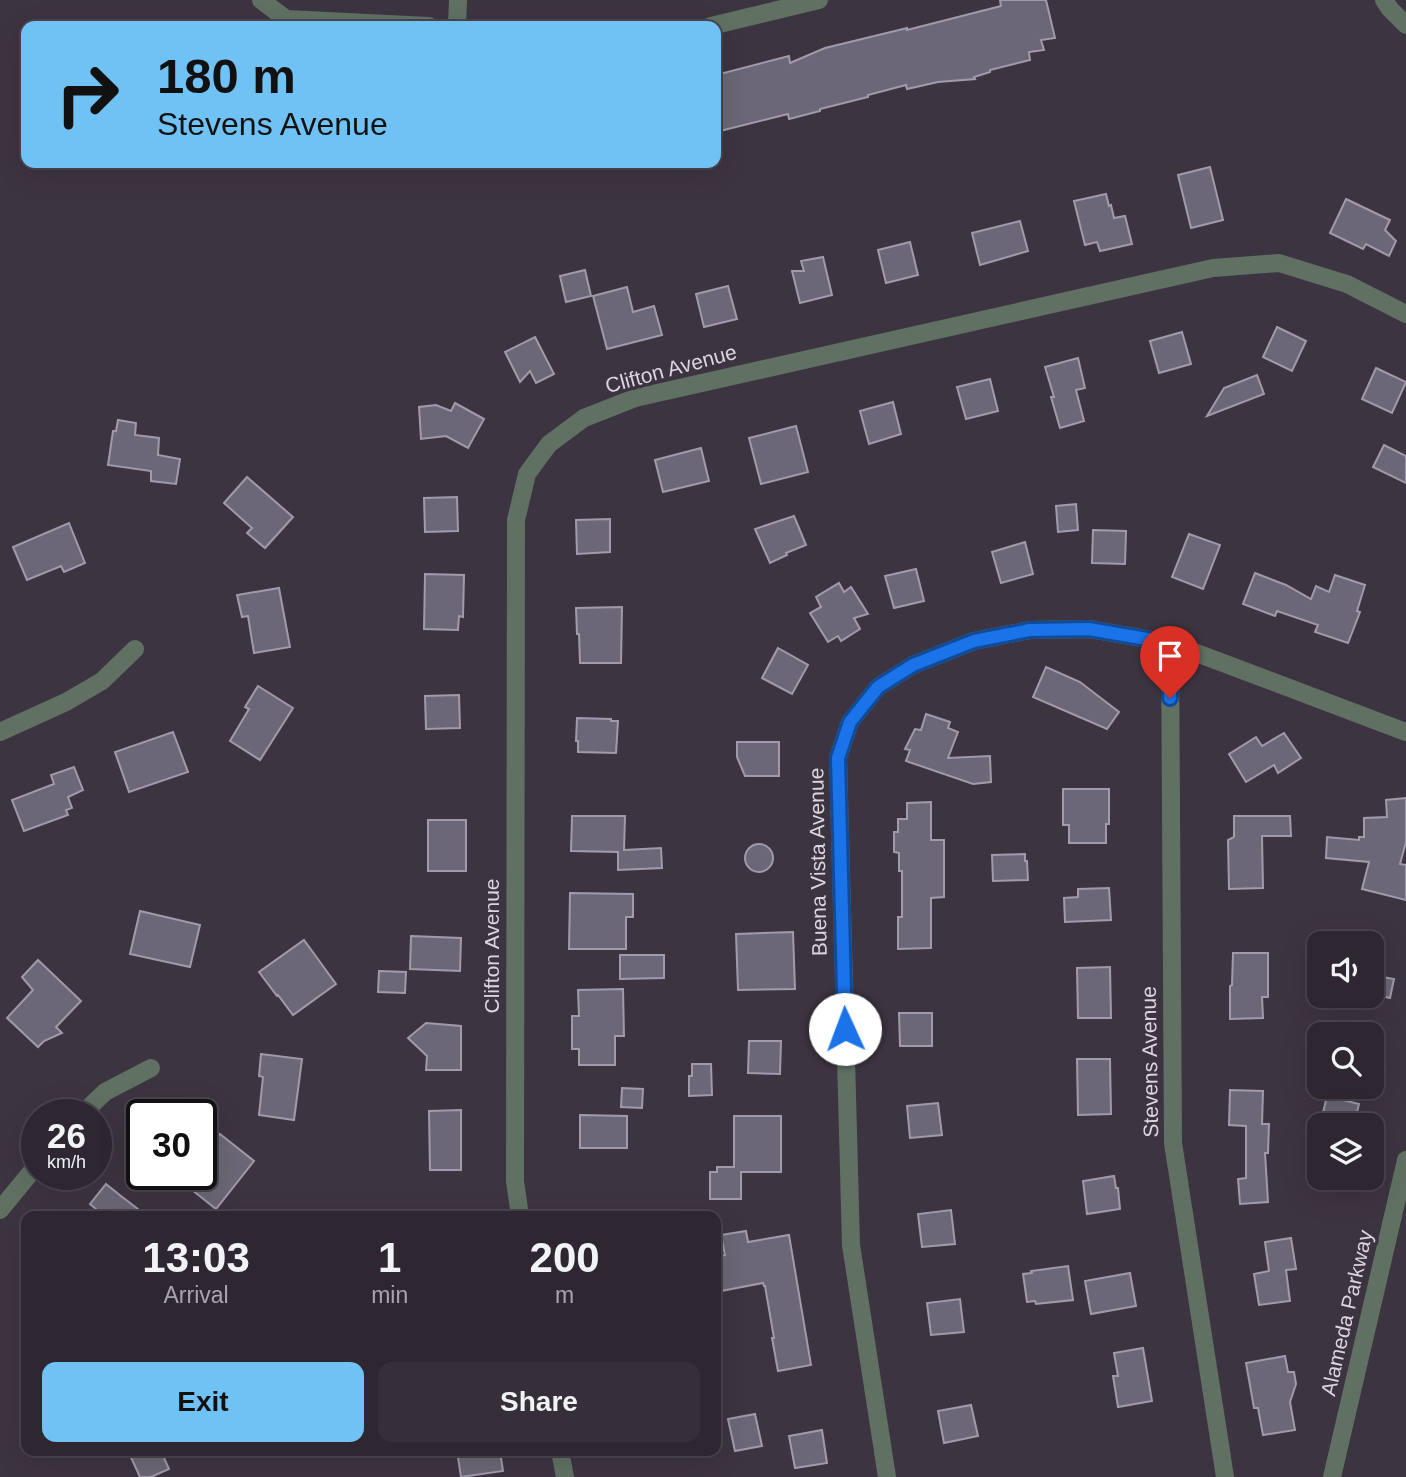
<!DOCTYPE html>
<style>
body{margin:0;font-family:Helvetica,sans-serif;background:#362f39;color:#f1f3f6;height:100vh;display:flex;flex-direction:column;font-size:26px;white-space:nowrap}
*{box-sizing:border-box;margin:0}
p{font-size:23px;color:#a7a5ab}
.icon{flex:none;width:38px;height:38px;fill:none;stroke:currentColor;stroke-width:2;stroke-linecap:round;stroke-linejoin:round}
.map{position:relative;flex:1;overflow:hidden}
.drawer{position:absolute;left:21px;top:1211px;width:700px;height:245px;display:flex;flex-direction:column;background:#2e2731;border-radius:14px;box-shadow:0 7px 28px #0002,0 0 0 2px #49444d}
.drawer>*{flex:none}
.top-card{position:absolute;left:21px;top:21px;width:700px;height:147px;border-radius:14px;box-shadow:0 7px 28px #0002,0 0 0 2px #49444d;background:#70c1f4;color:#111;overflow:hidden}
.fabs{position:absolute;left:1307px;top:931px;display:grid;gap:14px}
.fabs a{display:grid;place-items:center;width:77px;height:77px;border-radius:14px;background:#2e2731;box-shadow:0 7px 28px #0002,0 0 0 2px #49444d;font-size:35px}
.speed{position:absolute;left:21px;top:1099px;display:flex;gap:14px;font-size:35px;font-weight:700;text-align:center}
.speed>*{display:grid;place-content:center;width:91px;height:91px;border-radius:50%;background:#2e2731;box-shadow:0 7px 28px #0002,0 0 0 2px #49444d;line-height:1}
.speed small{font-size:18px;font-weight:400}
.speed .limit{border:4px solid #111;border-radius:10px;background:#fff;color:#111}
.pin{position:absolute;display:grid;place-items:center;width:60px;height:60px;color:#fff;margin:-72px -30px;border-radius:50% 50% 50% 0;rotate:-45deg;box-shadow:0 0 7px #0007}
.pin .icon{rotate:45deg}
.me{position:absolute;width:77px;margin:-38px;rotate:358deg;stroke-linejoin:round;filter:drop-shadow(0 0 5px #0008)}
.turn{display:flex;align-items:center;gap:24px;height:147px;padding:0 21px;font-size:32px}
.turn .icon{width:91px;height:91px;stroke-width:2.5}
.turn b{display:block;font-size:49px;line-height:60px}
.eta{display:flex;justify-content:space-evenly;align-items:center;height:119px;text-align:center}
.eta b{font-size:42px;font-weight:700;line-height:49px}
.cta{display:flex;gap:14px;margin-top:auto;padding:14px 21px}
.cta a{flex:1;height:80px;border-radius:14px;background:#70c1f4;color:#111;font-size:28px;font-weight:700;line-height:80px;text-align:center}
.cta a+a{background:#362f39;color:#f1f3f6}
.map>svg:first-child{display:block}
.building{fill:#6c6776;stroke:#a09aab;stroke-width:2}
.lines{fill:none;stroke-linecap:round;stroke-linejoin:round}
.minor{stroke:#607163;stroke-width:18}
.route-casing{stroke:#114b97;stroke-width:18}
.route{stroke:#1a73e8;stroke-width:12}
.labels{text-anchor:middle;stroke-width:7;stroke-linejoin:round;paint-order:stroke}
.street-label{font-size:21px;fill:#dbd6de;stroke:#3d3441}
</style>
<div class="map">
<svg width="1406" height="1477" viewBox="0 0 1406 1477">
<rect width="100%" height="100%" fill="#3d3441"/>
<!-- building -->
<g class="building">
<path d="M1000,0H1046L1055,38L1041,40L1044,50L1029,52L1030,60L990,70V72L974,77L975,79L938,82L907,89L906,85L868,95V97L820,109V111L789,119L788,114L720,131L716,114V75L789,56L790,63L825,48L907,28V30L1001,6Z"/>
<path d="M1210,167L1223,220L1191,228L1178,175Z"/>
<path d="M1106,194L1109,206L1111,205L1114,218L1125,216L1132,244L1100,251L1097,242L1085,245L1074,201Z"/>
<path d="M1346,199L1390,220L1385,230L1396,241L1389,256L1366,244L1363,249L1330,233Z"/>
<path d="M1020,221L1028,251L980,265L972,233Z"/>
<path d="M910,242L918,275L886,283L878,250Z"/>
<path d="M823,257L832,295L800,303L792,271H804L801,261Z"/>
<path d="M585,270L591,296L566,302L560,276Z"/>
<path d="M728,286L737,319L704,327L696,294Z"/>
<path d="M627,287L633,312L654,306L662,335L607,349L593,296Z"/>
<path d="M1277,327L1306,341L1292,371L1263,357Z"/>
<path d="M1182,332L1191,364L1159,373L1150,341Z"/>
<path d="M535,337L554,374L536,383L530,371L520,382L505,352Z"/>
<path d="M1078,358L1085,388L1076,390L1084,421L1060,428L1051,397H1054L1045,367Z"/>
<path d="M1376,368L1406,382L1392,413L1362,399Z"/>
<path d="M1257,375L1264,394L1207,416L1224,388Z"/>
<path d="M990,379L998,411L966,419L957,387Z"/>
<path d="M893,402L901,434L869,444L860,411Z"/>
<path d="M455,403L484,419L468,448L446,436L421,439L419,407L436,405L451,411Z"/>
<path d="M118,420L136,423L135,435L159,438L158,455L180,459L176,484L151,481V471L108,465L113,431H116Z"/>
<path d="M796,426L808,472L761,484L749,438Z"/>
<path d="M1384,445L1406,456V483L1373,467Z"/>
<path d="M701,448L709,481L663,492L655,460Z"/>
<path d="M247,477L293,517L265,548L247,533L252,528L224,503Z"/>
<path d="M457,497L458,531L425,532L424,498Z"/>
<path d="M1076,504L1078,530L1058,532L1056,506Z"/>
<path d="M794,516L806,545L786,553L787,555L770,563L755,529Z"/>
<path d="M610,519V552L577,554L576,520Z"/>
<path d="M69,523L85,563L64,572L61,566L27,580L13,547Z"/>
<path d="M1093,530L1126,531L1125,564L1092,563Z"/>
<path d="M1189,534L1220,545L1203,589L1172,577Z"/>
<path d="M1025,542L1033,574L1001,583L992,552Z"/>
<path d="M916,569L924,601L894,608L885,576Z"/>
<path d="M1255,573L1286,585L1311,599L1316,586L1329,592L1335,575L1365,585L1357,611L1360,612L1348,643L1315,632L1318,625L1277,611L1275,616L1243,604Z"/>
<path d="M425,574L464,575L463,617L459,616L458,630L424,629Z"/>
<path d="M839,583L844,592L851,587L868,614L854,618L860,629L841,641L838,636L828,642L810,613L821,607L816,597Z"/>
<path d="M279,588L290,647L254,653L248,616L242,617L237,595Z"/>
<path d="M622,607L621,663H580L579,634H577L576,608Z"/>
<path d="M778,648L808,665L792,694L762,678Z"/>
<path d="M1046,667L1080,682L1119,712L1107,729L1033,697Z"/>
<path d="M258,686L293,708L260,760L230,741L249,709L245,707Z"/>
<path d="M459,695L460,728L426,729L425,696Z"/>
<path d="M926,714L950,722L948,728L958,732L948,758L990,756L991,782L973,784L906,761L910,750L905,749L915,729L921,730Z"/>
<path d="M577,718L611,719V721H618L616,753L578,752V741H576Z"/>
<path d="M173,732L188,772L129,792L115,752Z"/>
<path d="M1284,733L1301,758L1278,773L1274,765L1246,782L1229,754L1256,737L1262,746Z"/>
<path d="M737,742H779V776H745L737,757Z"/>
<path d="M74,767L83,790L68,797L72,808L66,810L68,815L24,831L12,800L54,784L51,775Z"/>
<path d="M1063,789H1109V824H1106V843H1069V825H1063Z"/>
<path d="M1406,798V842L1400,864L1406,865V900L1362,889L1369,862L1326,858L1327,837L1359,840V837H1364V818L1387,817L1386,800Z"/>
<path d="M931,802V840H944V897L931,898V948L898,949V917H902V871H899V853L894,852V832H898V819H907V803Z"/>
<path d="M572,816H625L624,850L661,848L662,868L618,870V852L571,851Z"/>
<path d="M1234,816H1290L1291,836H1262L1263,888L1229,889L1228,840L1234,837Z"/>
<rect x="428" y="820" width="38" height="51"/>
<circle cx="759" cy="858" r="14"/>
<path d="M1025,854V861H1027L1028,880L993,881L992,855Z"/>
<path d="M1109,888L1111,920L1065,922L1064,898L1078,897V889Z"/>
<path d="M570,893L633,894V917H626V949H569Z"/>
<path d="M140,911L200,925L190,967L130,954Z"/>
<path d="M793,932L795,989L738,990L736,934Z"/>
<path d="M411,936L461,938L460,971L410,969Z"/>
<path d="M304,940L336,984L293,1015L278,995L277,996L259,972Z"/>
<path d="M1233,953H1268V997H1262L1263,1018L1230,1019V986L1232,985Z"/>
<path d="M620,955H664V978L620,979Z"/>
<path d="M38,960L81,1001L56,1027L62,1033L44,1041L38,1047L7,1018L33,990L22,977Z"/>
<path d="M1110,967L1111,1018H1078L1077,968Z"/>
<path d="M379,971L406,972L405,993L378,992Z"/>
<path d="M1372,975L1394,979L1390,998L1372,994Z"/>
<path d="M623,989L624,1036H615V1065H579V1049H572V1016H579L578,990Z"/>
<path d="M899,1013H932V1046H900Z"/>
<path d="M426,1023L461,1026V1070H426L427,1056L408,1038Z"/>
<path d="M749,1041H781L780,1074L748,1073Z"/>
<path d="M261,1054L302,1059L294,1120L259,1115L263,1077L259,1076Z"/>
<path d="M1077,1059H1110L1111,1114L1078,1115Z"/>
<path d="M692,1064H711L712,1095L689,1096V1076H692Z"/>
<path d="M622,1088L643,1089L642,1108L621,1107Z"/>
<path d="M1230,1090L1263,1091L1262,1124H1269L1268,1153H1265L1268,1202L1240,1204L1238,1179L1246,1178V1126L1229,1125Z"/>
<path d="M1327,1096L1359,1104L1354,1125H1320Z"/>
<path d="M938,1103L942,1135L910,1138L907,1106Z"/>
<path d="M461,1110V1170H430L429,1111Z"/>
<path d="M580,1115L627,1116V1148H580Z"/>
<path d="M734,1116H781V1172H741V1199H710V1172H717V1167H734Z"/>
<path d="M220,1134L254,1161L216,1209L172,1174H201V1157Z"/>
<path d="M1114,1176L1116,1188H1118L1120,1209L1087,1214L1083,1181Z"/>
<path d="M106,1184L121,1196L147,1216H90L96,1209L90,1204Z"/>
<path d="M951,1210L955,1244L922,1247L918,1214Z"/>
<path d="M746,1231L748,1242L789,1235L811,1365L778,1371L772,1338H774L765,1286H764L763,1283L721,1291L716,1265V1257L725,1255L721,1235Z"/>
<path d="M1291,1238L1296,1269L1286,1270L1290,1301L1259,1305L1254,1274L1269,1271L1265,1242Z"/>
<path d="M1068,1266L1073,1300L1036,1304L1035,1301L1027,1302L1023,1274L1032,1273L1031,1271Z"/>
<path d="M1130,1273L1136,1306L1091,1314L1085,1281Z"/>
<path d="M960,1299L964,1332L931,1335L927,1303Z"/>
<path d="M1143,1348L1152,1401L1118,1407L1113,1376H1118L1114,1353Z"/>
<path d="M1285,1356L1288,1372H1294L1296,1384L1290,1402L1295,1430L1263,1435L1258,1408H1254L1246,1363Z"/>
<path d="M971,1405L978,1436L944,1443L938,1411Z"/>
<path d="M755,1414L762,1446L735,1451L728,1419Z"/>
<path d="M822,1430L827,1463L795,1468L789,1436Z"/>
<path d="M128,1451H161L169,1469L151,1477H140Z"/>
<path d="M457,1451H500L503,1471L461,1477Z"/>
</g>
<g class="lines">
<!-- minor -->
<g class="minor">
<path d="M261,0L286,19L429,26"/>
<path d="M1384,0L1390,9L1406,25"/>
<path d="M457,26L458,0"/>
<path d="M711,26L819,0"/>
<path d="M1170,643L1173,1143L1225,1477"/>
<path d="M0,732L66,702L102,681L135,649"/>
<path d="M81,1115L105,1092L151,1068"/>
<path d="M0,1210L37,1165"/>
<path d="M520,1216L515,1181L516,520L527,474L549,444L584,418L635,398L1213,268L1279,263L1347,284L1406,314"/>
<path d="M560,1451L565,1477"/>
<path d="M887,1477L851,1245L838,758L850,722L878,687L913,665L974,641L1030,630L1089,629L1170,643L1406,732"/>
<path d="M1332,1477L1406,1160"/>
</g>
</g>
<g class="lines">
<defs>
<path id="route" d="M845,1029L838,758L850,722L878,687L913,665L974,641L1030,630L1089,629L1170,643V698"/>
</defs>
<!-- route casing -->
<use href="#route" class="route-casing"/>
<!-- route -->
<use href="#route" class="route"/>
</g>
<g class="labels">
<!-- street labels -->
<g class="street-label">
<text transform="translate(671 369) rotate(-15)" y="7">Clifton Avenue</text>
<text transform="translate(818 862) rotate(-91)" y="7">Buena Vista Avenue</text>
<text transform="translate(492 946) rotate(-90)" y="7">Clifton Avenue</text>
<text transform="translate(1150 1062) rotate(-91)" y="7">Stevens Avenue</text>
<text transform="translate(1347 1313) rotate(-77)" y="7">Alameda Parkway</text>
</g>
</g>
</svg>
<div class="fabs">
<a><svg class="icon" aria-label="sound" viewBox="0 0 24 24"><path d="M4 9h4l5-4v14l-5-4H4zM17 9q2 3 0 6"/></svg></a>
<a><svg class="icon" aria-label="search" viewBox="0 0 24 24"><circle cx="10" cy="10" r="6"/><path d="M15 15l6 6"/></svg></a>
<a><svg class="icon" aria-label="layers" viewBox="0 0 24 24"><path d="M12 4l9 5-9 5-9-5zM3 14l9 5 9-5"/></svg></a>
</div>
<div class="speed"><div>26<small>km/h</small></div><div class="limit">30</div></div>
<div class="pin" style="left:1170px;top:698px;background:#d93025"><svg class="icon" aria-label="arrive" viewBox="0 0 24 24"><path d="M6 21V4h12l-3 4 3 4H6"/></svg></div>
<svg class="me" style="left:845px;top:1029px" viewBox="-20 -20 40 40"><circle r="19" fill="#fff"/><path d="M0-13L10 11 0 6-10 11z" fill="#1a73e8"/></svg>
<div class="top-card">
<div class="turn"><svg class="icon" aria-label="right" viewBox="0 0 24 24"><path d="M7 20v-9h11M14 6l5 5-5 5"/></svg><div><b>180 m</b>Stevens Avenue</div></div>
</div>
<section class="drawer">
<div class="eta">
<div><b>13:03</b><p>Arrival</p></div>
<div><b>1</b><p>min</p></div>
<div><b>200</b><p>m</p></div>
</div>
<div class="cta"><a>Exit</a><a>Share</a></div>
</section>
</div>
